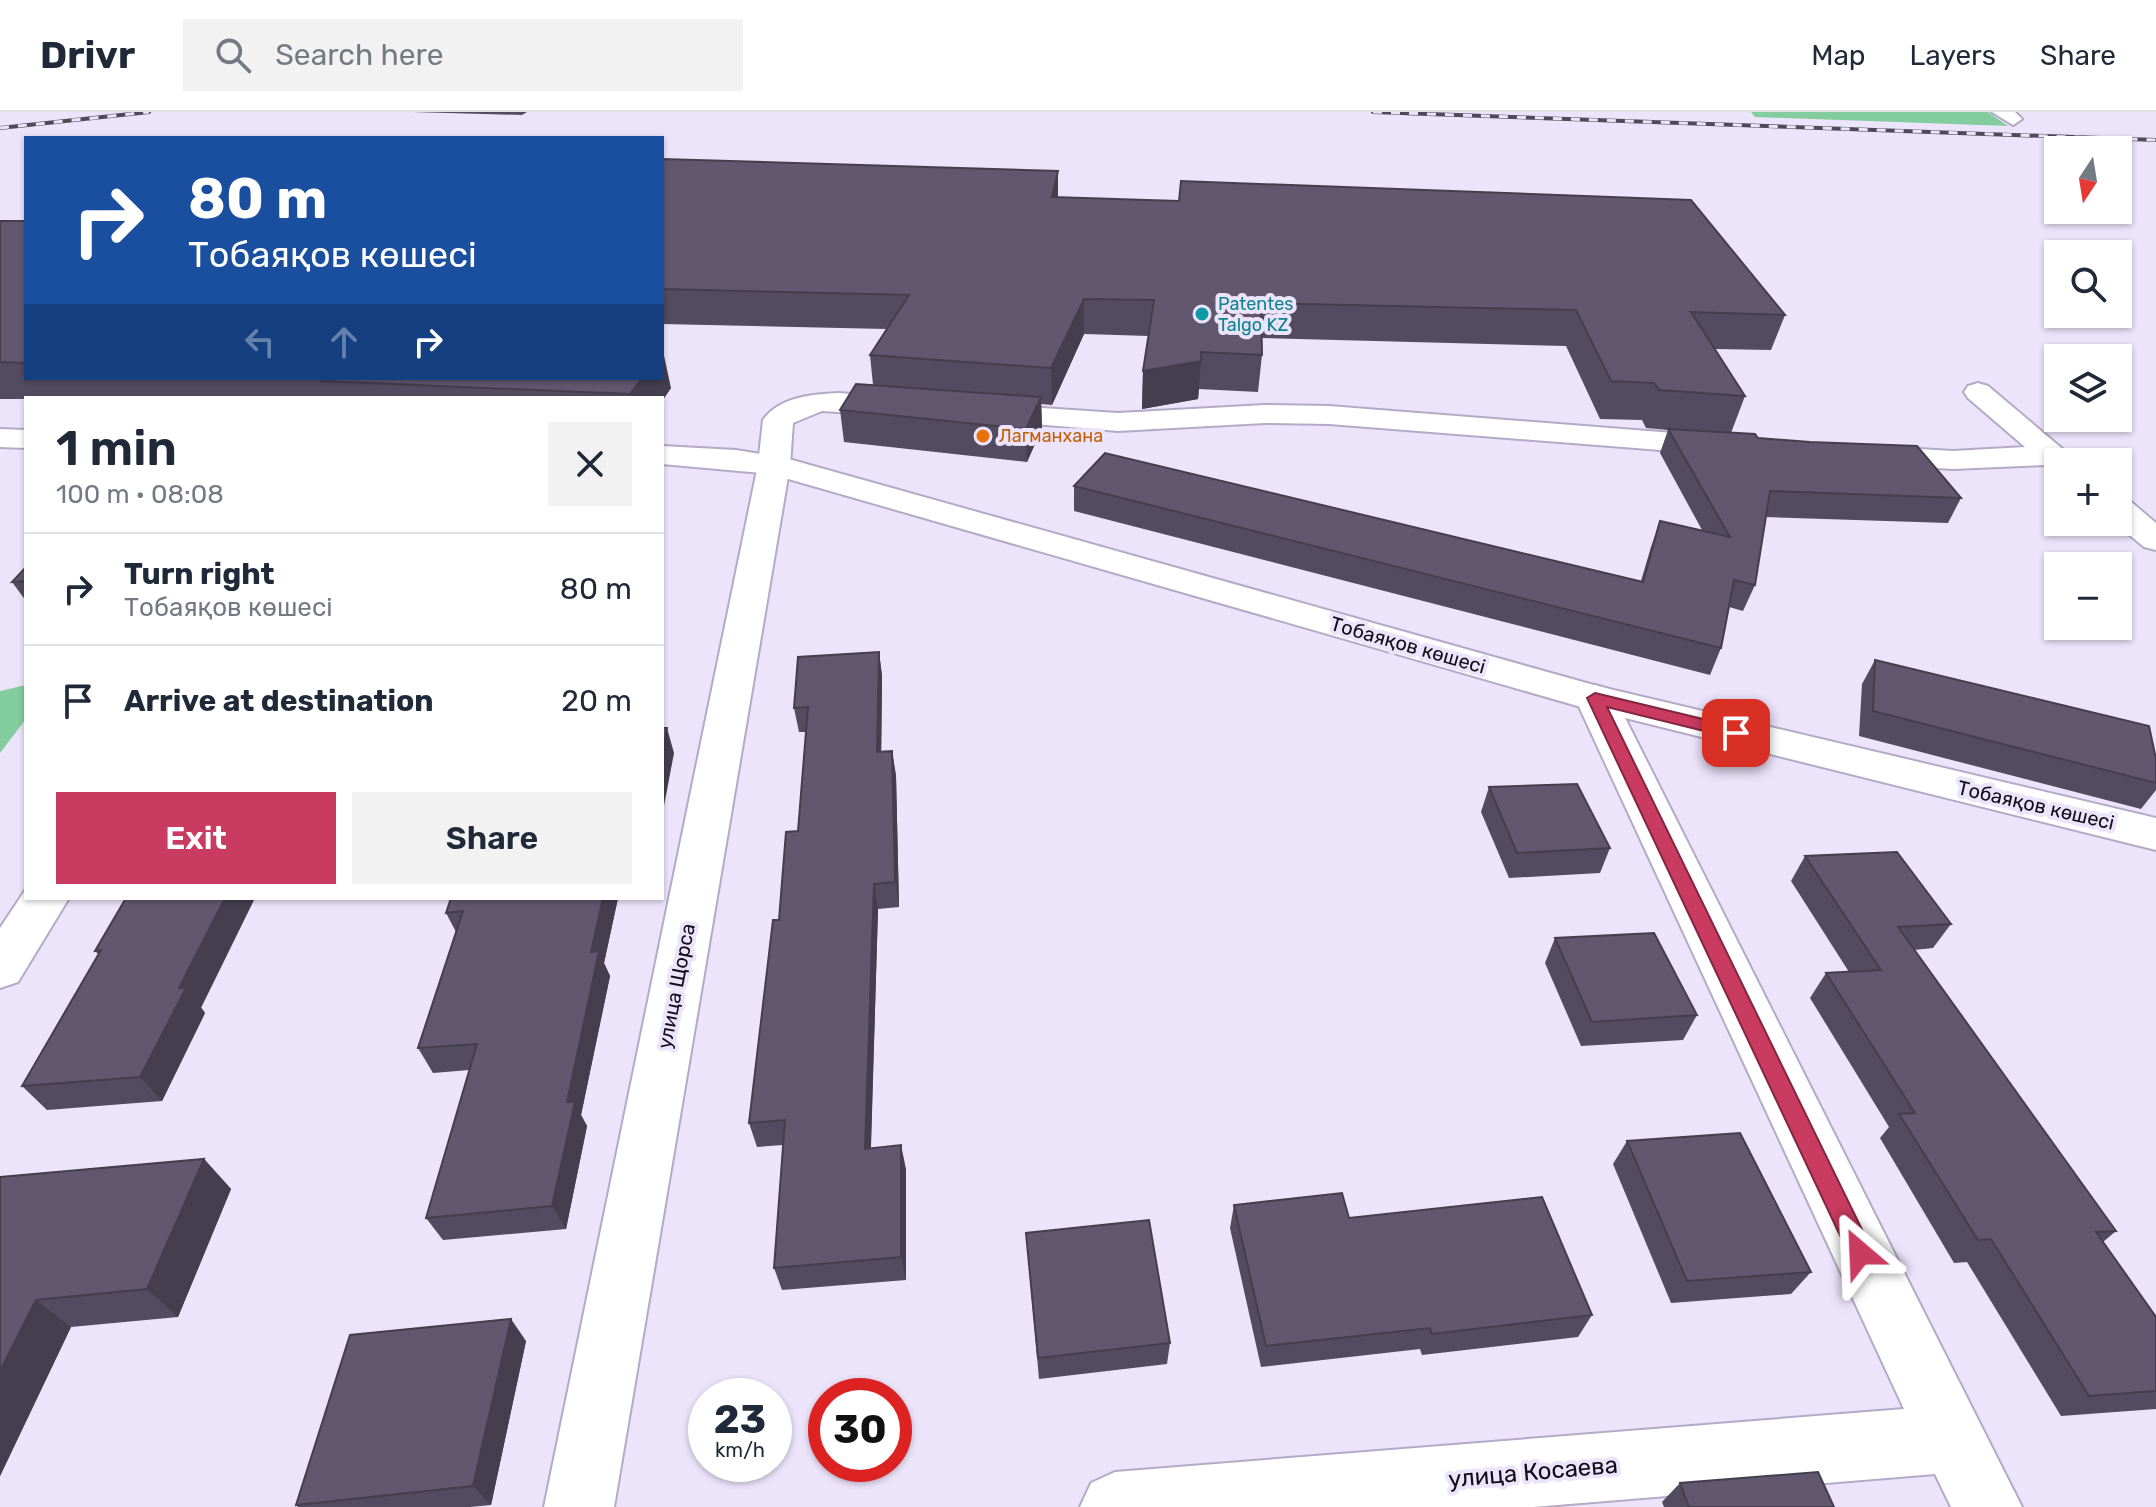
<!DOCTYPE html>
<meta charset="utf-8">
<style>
body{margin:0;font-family:Rubik,sans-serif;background:#f2f2f3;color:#1f2937;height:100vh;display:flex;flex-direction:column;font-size:30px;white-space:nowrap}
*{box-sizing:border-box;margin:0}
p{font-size:26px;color:#747a83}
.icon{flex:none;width:44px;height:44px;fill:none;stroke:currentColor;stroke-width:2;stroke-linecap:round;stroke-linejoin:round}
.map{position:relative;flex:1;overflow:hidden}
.drawer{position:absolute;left:24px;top:284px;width:640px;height:504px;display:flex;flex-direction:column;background:#fff;border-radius:0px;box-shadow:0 2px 6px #0004}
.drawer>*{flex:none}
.guide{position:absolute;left:24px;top:24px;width:640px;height:244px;border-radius:0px;box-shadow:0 2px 6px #0004;background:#1a4fa0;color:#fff;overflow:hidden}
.needle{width:52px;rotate:192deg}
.buttons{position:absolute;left:2044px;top:24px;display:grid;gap:16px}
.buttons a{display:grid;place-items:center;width:88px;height:88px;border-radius:0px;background:#fff;box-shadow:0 2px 6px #0004;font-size:40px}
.speed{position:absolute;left:688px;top:1266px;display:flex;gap:16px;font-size:40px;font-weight:700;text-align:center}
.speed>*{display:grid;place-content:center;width:104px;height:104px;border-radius:50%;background:#fff;box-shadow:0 2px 6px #0004;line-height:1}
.speed small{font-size:20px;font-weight:400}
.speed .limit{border:12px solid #d22;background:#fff;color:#111}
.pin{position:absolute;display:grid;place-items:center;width:68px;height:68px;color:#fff;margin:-34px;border-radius:16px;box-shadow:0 4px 12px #0006}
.me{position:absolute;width:88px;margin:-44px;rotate:334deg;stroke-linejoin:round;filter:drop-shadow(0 0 6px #0008)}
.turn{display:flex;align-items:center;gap:28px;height:168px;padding:0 32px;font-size:36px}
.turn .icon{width:104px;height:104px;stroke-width:2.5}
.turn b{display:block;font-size:56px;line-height:68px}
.lanes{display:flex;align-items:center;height:76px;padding:0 32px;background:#0003;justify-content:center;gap:40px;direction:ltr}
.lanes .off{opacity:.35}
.round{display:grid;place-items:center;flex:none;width:84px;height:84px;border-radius:0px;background:#f2f2f3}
.head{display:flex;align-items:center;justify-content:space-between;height:136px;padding:0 32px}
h1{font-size:48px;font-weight:600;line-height:60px}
.action{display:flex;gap:16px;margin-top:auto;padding:16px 32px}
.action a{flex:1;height:92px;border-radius:0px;background:#ca3b61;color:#fff;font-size:32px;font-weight:600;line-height:92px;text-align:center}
.action a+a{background:#f2f2f3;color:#1f2937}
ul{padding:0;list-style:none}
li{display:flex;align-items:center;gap:24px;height:112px;padding:0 32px;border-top:2px solid #e0e1e3}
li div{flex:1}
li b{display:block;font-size:30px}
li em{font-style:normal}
header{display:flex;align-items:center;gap:48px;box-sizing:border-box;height:112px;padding:0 40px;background:#fff;border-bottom:2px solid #e0e1e3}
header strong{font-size:38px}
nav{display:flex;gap:44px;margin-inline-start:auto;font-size:28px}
.search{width:560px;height:72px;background:#f2f2f3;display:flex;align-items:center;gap:20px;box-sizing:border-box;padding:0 28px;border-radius:0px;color:#747a83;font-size:30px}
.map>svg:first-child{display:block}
.green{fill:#83cc9e}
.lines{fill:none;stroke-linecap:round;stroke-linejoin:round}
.minor-casing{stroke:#b4aac5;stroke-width:4}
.tertiary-casing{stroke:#b4aac5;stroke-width:4}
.minor{fill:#fff;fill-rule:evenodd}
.tertiary{fill:#fff;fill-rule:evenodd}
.rail-casing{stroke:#4f4a57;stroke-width:4}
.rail{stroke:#ece4fb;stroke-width:3;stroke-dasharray:9;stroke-linecap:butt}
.wall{fill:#534c60}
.shaded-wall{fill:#443e4e}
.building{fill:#615870;stroke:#443e4e;stroke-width:2}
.route{fill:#ca3b61;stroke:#83263f;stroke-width:2}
.culture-dot{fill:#0f9aa8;stroke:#ece4fb;stroke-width:3}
.food-dot{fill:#e8710a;stroke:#ece4fb;stroke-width:3}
.labels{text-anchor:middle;stroke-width:8;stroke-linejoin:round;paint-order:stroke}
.far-culture-label{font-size:18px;fill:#0d838f;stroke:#ece4fb;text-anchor:start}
.far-food-label{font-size:18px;fill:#c56008;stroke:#ece4fb;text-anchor:start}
.street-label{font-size:20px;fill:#110d16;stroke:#ece4fb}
.near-street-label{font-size:24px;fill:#110d16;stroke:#ece4fb}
</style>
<header>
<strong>Drivr</strong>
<div class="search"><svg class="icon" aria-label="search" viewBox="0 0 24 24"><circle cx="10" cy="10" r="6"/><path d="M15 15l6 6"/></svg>Search here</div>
<nav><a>Map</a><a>Layers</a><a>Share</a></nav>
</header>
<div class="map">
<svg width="2156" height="1395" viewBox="0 0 2156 1395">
<rect width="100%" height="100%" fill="#ece4fb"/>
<!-- green -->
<g class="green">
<path d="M1751,0H1988L2008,14L1755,5Z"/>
<path d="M26,573V607L0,641V579Z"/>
</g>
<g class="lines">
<defs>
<g id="minor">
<path d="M1992,0H2015L2022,7L2013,13Z"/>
<path d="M1978,271L1988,274L2078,350H2058V358L2046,353L1953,357L1868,352L1857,350L1852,343L1857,336L1868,334L1953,339L2025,335L1968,286L1964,280L1968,274Z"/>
<path d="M839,281L906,286L916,289L921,295L916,301L906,304L822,299L793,311L790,353L614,1395H544L758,353L763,308C779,285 813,282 839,281Z"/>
<path d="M982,292L1118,301L1265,293L1329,294L1724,325L1735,327L1739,334L1735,341L1724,343L1329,312L1265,311L1118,319L972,307L967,301L972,295Z"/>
<path d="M2118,386L2130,389L2156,411V438L2144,435L2114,410H2118Z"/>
<path d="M1595,573L1609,577L1615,586L2022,1395H1951L1935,1362L1533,1395H1080L1091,1371L1115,1360L1904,1297L1575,586L1581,577Z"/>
</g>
<g id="tertiary">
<path d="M0,317L26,318V336L0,335Z"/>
<path d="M662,334L736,338L785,346L1601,575L2156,706V738L1581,595L771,362L662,352Z"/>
<path d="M26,777V786H69L18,870L0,876V816Z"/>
</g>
</defs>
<!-- minor casing -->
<use href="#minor" class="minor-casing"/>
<!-- tertiary casing -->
<use href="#tertiary" class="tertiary-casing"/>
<!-- minor -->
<use href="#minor" class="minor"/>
<!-- tertiary -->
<use href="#tertiary" class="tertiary"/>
<defs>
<g id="rail">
<path d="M1373,0L2156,28"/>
<path d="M0,16L149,0"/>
</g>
</defs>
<!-- rail casing -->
<use href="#rail" class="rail-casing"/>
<!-- rail -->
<use href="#rail" class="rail"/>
</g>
<!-- wall -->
<g class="wall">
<path d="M412,0H527L522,3Z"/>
<path d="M662,47L1058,85L1785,203L1771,238L1715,237L1745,284L1731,321L1758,326L1961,386L1948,411L1766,405L1755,473L1743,499L1729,495L1721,536L1710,563L1074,399V374L1641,469L1651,435L1660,409L1702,418L1660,341L1668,318L1646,316L1642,308L1600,307L1566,234L1261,226L1262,243L1258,280L1199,277L1198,287L1142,297L1143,259L1149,224L1084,222L1052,293L1041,292L1042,316L1027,350L844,330L840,298L873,273L870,243L886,217L662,212Z"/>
<path d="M0,109H26V266H662L671,276L662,289V286L0,287Z"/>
<path d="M26,455V489L12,470Z"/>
<path d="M879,540L882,564L881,639H892L896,664L899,795L878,797L871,1036L906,1057V1168L782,1178L774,1156L783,1033L757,1035L749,1011L779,808L798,719L806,620H799L794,596Z"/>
<path d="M1875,548L2156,647V678L2141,697L1859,624L1862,572Z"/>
<path d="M1489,675L1610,736L1600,761L1509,766L1481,700Z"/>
<path d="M1805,744L1951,812L1933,836L1914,838L2116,1119L2103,1130L2156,1205V1297L2061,1304L1967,1150L1954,1151L1880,1026L1889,1015L1810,886L1826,861L1849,860L1791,769Z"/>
<path d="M126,786L205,901L162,989L47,998L22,974L99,843L95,839Z"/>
<path d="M451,786H618L604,851L610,864L581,1003L587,1014L566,1117L443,1128L426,1106L469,958L433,961L418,936L456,820L446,801Z"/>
<path d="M1555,826L1697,903L1683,928L1581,934L1545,851Z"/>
<path d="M1627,1029L1811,1160L1791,1182L1671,1191L1613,1052Z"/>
<path d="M204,1047L231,1077L178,1205L71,1215L0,1364V1065Z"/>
<path d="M1234,1093L1349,1106L1592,1203L1578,1225L1422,1243L1420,1237L1261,1255L1230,1116Z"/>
<path d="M1026,1121L1170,1231L1167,1252L1039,1267Z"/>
<path d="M526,1229L491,1393L470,1395H298L296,1393Z"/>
<path d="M1680,1371L1834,1395H1664L1662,1390Z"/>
</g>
<!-- shaded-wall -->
<g class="shaded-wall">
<path d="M1058,59V90L1052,85Z"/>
<path d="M1084,187V222L1052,293L1051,256Z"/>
<path d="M663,239L671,276L662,289V286H631L630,282L642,266H662Z"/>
<path d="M1201,249L1198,287L1142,297L1143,259Z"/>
<path d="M1041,285L1042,316L1027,350L1026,317Z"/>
<path d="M879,540L882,564L881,665L877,640Z"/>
<path d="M667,616L674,641L663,699L662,695V641Z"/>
<path d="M892,639L896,664L899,795L895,770Z"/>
<path d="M874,772L878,797L870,1060L865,1037Z"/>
<path d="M225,786H255L201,896L205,901L162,989L140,965L179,876Z"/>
<path d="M603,786H618L604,851L610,864L581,1003L587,1014L566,1117L552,1094L567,990L591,840Z"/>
<path d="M901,1033L906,1057V1168L901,1145Z"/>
<path d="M204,1047L231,1077L178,1205L147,1177Z"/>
<path d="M36,1188L71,1215L0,1364V1259Z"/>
<path d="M511,1207L526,1229L491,1393L473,1374Z"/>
</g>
<!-- building -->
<g class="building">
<path d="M662,47L1058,59L1052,85L1179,89L1181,69L1691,88L1785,203L1691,200L1745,284L1659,278L1654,271L1611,269L1576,198L1261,191L1262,243L1201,240V249L1143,259L1154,188L1084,187L1051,256L870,243L909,183L662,177Z"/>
<path d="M0,109H26V251L0,250Z"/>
<path d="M325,266H642L630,282L322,269Z"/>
<path d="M856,272L1041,285L1026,317L840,298Z"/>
<path d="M1668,317L1755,322L1758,326L1810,330L1917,334L1961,386L1770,379L1755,473L1734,468L1721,536L1074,374L1105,341L1643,470L1660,409L1730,425Z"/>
<path d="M26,455V469L12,470Z"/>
<path d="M879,540L877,640L892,639L895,770L874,772L865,1037L901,1033V1145L774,1156L785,1008L749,1011L773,808H779L786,720L798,719L808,595L794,596L798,545Z"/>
<path d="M1875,548L2149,614L2156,647V671L1873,599Z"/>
<path d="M662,616H667L662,641Z"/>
<path d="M1577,672L1610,736L1517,741L1489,675Z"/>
<path d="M1897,740L1951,812L1898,815L2116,1119L2096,1120L2156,1205V1279L2089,1284L1991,1127L1978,1128L1899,1002L1915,1001L1826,861L1881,858L1805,744Z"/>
<path d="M126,786H225L179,876H186L140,965L22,974L101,838L95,839Z"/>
<path d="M451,786H603L591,840L599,839L567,990H575L552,1094L426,1106L477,932L418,936L463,799L446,801Z"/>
<path d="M1654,821L1697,903L1592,910L1555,826Z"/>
<path d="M1740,1021L1811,1160L1687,1169L1627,1029Z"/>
<path d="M204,1047L147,1177L36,1188L0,1259V1065Z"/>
<path d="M1342,1081L1349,1106L1542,1085L1592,1203L1432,1222L1430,1216L1266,1234L1234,1093Z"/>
<path d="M1149,1108L1170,1231L1038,1246L1026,1121Z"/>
<path d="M511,1207L473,1374L296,1393L350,1223Z"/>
<path d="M1818,1360L1834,1395H1689L1680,1371Z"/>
</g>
<!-- route -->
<path class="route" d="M1595,581L1736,615L1744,621L1736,627L1607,595L1869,1132L1873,1141L1869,1149L1860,1152L1852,1149L1587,586Z"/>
<!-- markers -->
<circle class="culture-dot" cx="1202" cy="202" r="8"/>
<circle class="food-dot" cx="983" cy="324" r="8"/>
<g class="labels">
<!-- far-culture labels -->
<g class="far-culture-label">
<text x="1218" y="198">Patentes<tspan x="1218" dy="21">Talgo KZ</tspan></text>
</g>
<!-- far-food labels -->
<g class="far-food-label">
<text x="999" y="330">Лагманхана</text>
</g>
<!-- street labels -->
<g class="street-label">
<text transform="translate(1408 533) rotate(16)" y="7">Тобаяқов көшесі</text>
<text transform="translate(2036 693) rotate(13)" y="7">Тобаяқов көшесі</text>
<text transform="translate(676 874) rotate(-79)" y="7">улица Щорса</text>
</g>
<!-- near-street labels -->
<g class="near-street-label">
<text transform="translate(1533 1360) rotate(-5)" y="8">улица Косаева</text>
</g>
</g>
</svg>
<div class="buttons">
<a><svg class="needle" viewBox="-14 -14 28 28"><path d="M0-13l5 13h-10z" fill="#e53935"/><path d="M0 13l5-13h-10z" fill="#747a83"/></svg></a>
<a><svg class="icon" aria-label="search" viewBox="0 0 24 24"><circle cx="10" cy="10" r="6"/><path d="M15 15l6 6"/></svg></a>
<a><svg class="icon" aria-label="layers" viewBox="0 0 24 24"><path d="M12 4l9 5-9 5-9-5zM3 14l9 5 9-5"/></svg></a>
<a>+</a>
<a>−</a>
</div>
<div class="speed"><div>23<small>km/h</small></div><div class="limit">30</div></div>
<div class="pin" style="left:1736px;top:621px;background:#d93025"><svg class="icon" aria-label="arrive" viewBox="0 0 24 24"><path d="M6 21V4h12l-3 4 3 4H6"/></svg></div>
<svg class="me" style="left:1860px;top:1141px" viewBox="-20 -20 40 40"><path d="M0-17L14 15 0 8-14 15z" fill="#ca3b61" stroke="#fff" stroke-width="4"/></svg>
<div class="guide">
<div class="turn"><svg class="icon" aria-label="right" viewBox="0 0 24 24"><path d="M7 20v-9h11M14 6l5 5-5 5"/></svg><div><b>80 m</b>Тобаяқов көшесі</div></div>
<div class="lanes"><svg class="icon off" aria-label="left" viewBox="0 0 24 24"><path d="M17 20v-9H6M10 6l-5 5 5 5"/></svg><svg class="icon off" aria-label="ahead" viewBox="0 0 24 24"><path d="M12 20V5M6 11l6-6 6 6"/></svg><svg class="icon" aria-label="right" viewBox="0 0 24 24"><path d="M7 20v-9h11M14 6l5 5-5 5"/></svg></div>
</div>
<section class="drawer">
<div class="head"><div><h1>1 min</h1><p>100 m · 08:08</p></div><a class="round"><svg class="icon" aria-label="close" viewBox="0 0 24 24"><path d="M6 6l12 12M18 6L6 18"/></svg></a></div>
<ul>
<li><svg class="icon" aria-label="right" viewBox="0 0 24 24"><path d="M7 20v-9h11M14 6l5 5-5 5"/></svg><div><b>Turn right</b><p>Тобаяқов көшесі</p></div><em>80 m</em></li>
<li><svg class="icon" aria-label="arrive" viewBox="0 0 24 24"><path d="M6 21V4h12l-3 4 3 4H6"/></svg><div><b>Arrive at destination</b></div><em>20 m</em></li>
</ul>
<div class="action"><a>Exit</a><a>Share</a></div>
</section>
</div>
